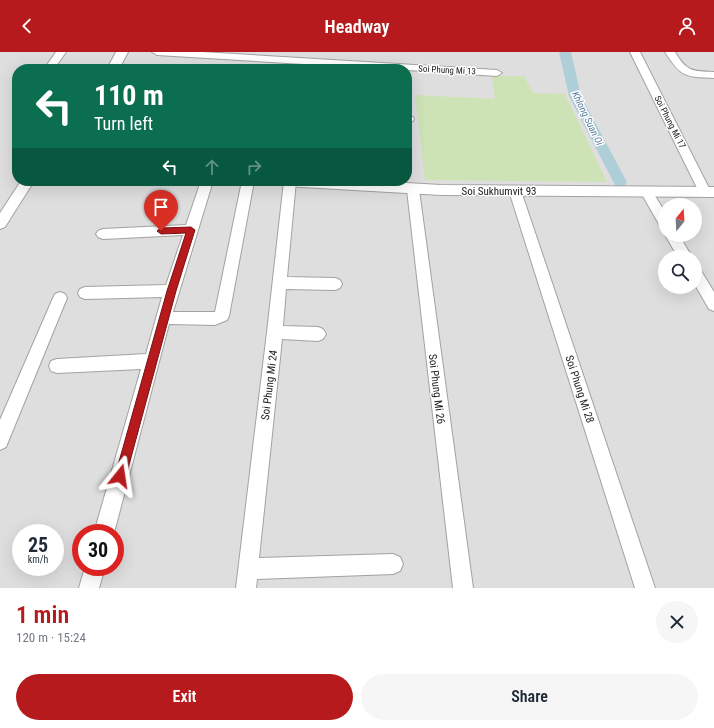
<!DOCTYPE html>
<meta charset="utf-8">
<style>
body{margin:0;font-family:"Roboto Condensed",sans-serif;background:#f6f6f7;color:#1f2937;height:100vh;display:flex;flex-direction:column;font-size:15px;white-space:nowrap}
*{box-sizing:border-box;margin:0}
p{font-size:13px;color:#747a83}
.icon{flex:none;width:22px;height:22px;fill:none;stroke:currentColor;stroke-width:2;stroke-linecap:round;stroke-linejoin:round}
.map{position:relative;height:536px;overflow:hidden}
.panel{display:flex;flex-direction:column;background:#fff;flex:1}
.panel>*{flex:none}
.top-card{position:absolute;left:12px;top:12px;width:400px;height:122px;border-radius:16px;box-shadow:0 4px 16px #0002;background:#0b6e4f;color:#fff;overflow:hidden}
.needle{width:26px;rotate:18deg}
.controls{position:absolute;left:658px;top:146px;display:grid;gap:8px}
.controls a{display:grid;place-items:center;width:44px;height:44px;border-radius:50%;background:#fff;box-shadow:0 4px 16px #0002;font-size:20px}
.speed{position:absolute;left:12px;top:472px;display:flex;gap:8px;font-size:20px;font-weight:700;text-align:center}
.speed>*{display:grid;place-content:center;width:52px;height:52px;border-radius:50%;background:#fff;box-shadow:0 4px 16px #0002;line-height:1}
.speed small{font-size:10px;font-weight:400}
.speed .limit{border:6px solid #d22;background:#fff;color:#111}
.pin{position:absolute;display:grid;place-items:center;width:34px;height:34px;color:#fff;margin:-41px -17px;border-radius:50% 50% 50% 0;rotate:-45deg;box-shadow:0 0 4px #0007}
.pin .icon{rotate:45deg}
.me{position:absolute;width:44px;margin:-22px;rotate:15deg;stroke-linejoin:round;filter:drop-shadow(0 0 3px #0008)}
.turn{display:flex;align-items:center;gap:14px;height:84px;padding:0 16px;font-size:18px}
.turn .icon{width:52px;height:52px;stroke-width:2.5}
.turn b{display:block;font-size:28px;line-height:34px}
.lanes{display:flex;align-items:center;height:38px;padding:0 16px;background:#0003;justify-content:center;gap:20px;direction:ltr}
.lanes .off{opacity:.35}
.round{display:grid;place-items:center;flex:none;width:42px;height:42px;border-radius:21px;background:#f6f6f7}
.headline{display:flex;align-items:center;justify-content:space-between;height:68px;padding:0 16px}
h1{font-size:24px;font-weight:600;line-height:30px;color:#b71a1d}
.button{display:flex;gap:8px;margin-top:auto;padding:8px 16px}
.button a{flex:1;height:46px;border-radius:24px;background:#b71a1d;color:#fff;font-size:16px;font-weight:600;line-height:46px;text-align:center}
.button a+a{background:#f6f6f7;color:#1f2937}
header{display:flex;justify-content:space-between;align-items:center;height:52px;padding:0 16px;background:#b71a1d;color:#fff;font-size:18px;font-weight:600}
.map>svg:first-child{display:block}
.residential{fill:#dfdede;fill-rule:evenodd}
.grass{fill:#cde3b6}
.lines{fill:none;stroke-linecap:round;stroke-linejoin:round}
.canal{fill:#afcfd8;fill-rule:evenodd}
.minor-casing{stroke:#a2a2a2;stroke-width:2}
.tertiary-casing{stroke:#a2a2a2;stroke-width:2}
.minor{fill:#fff;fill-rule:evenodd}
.tertiary{fill:#fff;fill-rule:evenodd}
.route{fill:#b71a1d;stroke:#771113}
.labels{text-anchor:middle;stroke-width:3;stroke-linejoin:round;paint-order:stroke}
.far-street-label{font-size:9px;fill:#212121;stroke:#fff}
.far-water-label{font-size:10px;font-style:italic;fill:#557a9e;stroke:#fff}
.street-label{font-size:11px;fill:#212121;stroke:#fff}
</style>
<header><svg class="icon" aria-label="back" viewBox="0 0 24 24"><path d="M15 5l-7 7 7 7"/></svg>Headway<svg class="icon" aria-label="person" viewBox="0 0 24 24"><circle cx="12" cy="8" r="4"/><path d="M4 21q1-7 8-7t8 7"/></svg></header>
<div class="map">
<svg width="714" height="536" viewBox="0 0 714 536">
<rect width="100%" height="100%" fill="#f0ede9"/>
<!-- residential -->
<path class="residential" d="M0,0H714V536H0ZM17,17H407V129H17ZM665,153H695V183H665ZM665,205H695V235H665ZM21,481H55V515H21ZM81,481H115V515H81Z"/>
<!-- grass -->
<path class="grass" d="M492,24H524L533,41L565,42L607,130L425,128L415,43L495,47Z"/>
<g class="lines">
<!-- canal -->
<path class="canal" d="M559,0H571L581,44L627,130L625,133L620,135L615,133L569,44Z"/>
<defs>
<g id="minor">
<path d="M56,0H66L54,17H44Z"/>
<path d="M152,0H202L497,18L502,21L497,24L407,18V17H386L157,3Z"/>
<path d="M630,0H640L711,140L709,143L705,144L701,143L699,140Z"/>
<path d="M665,0H675C687,20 692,19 714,20V26C685,25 681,25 665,0Z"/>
<path d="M407,64L413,65L414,67L413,69L407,70Z"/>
<path d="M21,129H34L5,175L0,177V161Z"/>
<path d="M201,129H213L173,260H215L242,129H254L229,264L227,268L215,273L169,272L114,481H94L141,317L57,321L51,319L49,314L51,309L57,307L146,302L162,245L85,247L80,245L78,241L80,237L85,235L166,233L183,183L103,187L98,185L96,182L98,179L103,177L186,173Z"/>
<path d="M284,129H296L287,225L335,226L340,228L342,232L340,236L335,238L286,237L283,274L318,275L323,277L326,282L323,287L318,289L282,287L259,506L393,502L400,505L403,512L400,519L393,522L257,527L256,536H236L267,280Z"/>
<path d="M413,134L417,135L419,138L473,536H453L407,138L409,135Z"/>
<path d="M515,135L519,136L521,139L655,536H635L509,139L511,136Z"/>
<path d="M646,135L650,136L665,160V176L660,174L640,139L642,136Z"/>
<path d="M665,183H679L692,205H678Z"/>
<path d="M695,215L700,217L714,240V259L709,257L695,233Z"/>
<path d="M60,240L65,242L67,246L6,395L0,398V368L53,246L55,242Z"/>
<path d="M85,515H105L99,536H79Z"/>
</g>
<g id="tertiary">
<path d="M116,0H128L119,17H107Z"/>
<path d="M278,129H372L441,133L714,135V145L441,143L285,134L280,132Z"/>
</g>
</defs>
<!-- minor casing -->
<use href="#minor" class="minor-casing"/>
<!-- tertiary casing -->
<use href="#tertiary" class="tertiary-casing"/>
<!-- minor -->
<use href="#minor" class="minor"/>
<!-- tertiary -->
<use href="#tertiary" class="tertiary"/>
</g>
<!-- route -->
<path class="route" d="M191,175L195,178L176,239L126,424L124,428L120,429L116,428L115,424L167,239L186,181L161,182L157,179L161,176Z"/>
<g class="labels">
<!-- far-street labels -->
<g class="far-street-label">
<text transform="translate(447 18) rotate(3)" y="3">Soi Phung Mi 13</text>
<text transform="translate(670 70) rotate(63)" y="3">Soi Phung Mi 17</text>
</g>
<!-- far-water labels -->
<g class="far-water-label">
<text transform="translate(588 66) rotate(64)" y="4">Khlong Suan Oi</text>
</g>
<!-- street labels -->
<g class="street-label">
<text x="499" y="143">Soi Sukhumvit 93</text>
<text transform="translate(269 333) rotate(-83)" y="4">Soi Phung Mi 24</text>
<text transform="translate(437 337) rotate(83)" y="4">Soi Phung Mi 26</text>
<text transform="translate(580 337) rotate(72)" y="4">Soi Phung Mi 28</text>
</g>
</g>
</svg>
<div class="controls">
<a><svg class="needle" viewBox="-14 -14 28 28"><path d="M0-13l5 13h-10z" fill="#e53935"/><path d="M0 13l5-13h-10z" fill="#747a83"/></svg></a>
<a><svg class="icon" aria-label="search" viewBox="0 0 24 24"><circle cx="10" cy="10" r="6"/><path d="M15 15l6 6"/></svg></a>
</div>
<div class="speed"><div>25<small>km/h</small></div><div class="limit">30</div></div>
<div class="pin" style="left:161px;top:179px;background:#d93025"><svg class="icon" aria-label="arrive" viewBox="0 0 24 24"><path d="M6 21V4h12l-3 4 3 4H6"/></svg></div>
<svg class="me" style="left:120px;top:424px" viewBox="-20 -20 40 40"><path d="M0-17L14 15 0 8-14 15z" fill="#b71a1d" stroke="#fff" stroke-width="4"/></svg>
<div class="top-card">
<div class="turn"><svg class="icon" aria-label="left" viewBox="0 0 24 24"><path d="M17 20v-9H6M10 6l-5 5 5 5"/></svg><div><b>110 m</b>Turn left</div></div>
<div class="lanes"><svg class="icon" aria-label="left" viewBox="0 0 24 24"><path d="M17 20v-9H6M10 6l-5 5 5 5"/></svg><svg class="icon off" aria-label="ahead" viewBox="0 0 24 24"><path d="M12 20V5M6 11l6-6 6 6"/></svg><svg class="icon off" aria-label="right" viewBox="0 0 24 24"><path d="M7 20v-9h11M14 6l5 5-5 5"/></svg></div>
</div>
</div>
<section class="panel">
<div class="headline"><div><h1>1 min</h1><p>120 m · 15:24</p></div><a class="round"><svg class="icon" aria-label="close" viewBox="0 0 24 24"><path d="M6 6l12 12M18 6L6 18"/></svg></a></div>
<div class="button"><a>Exit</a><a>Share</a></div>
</section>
